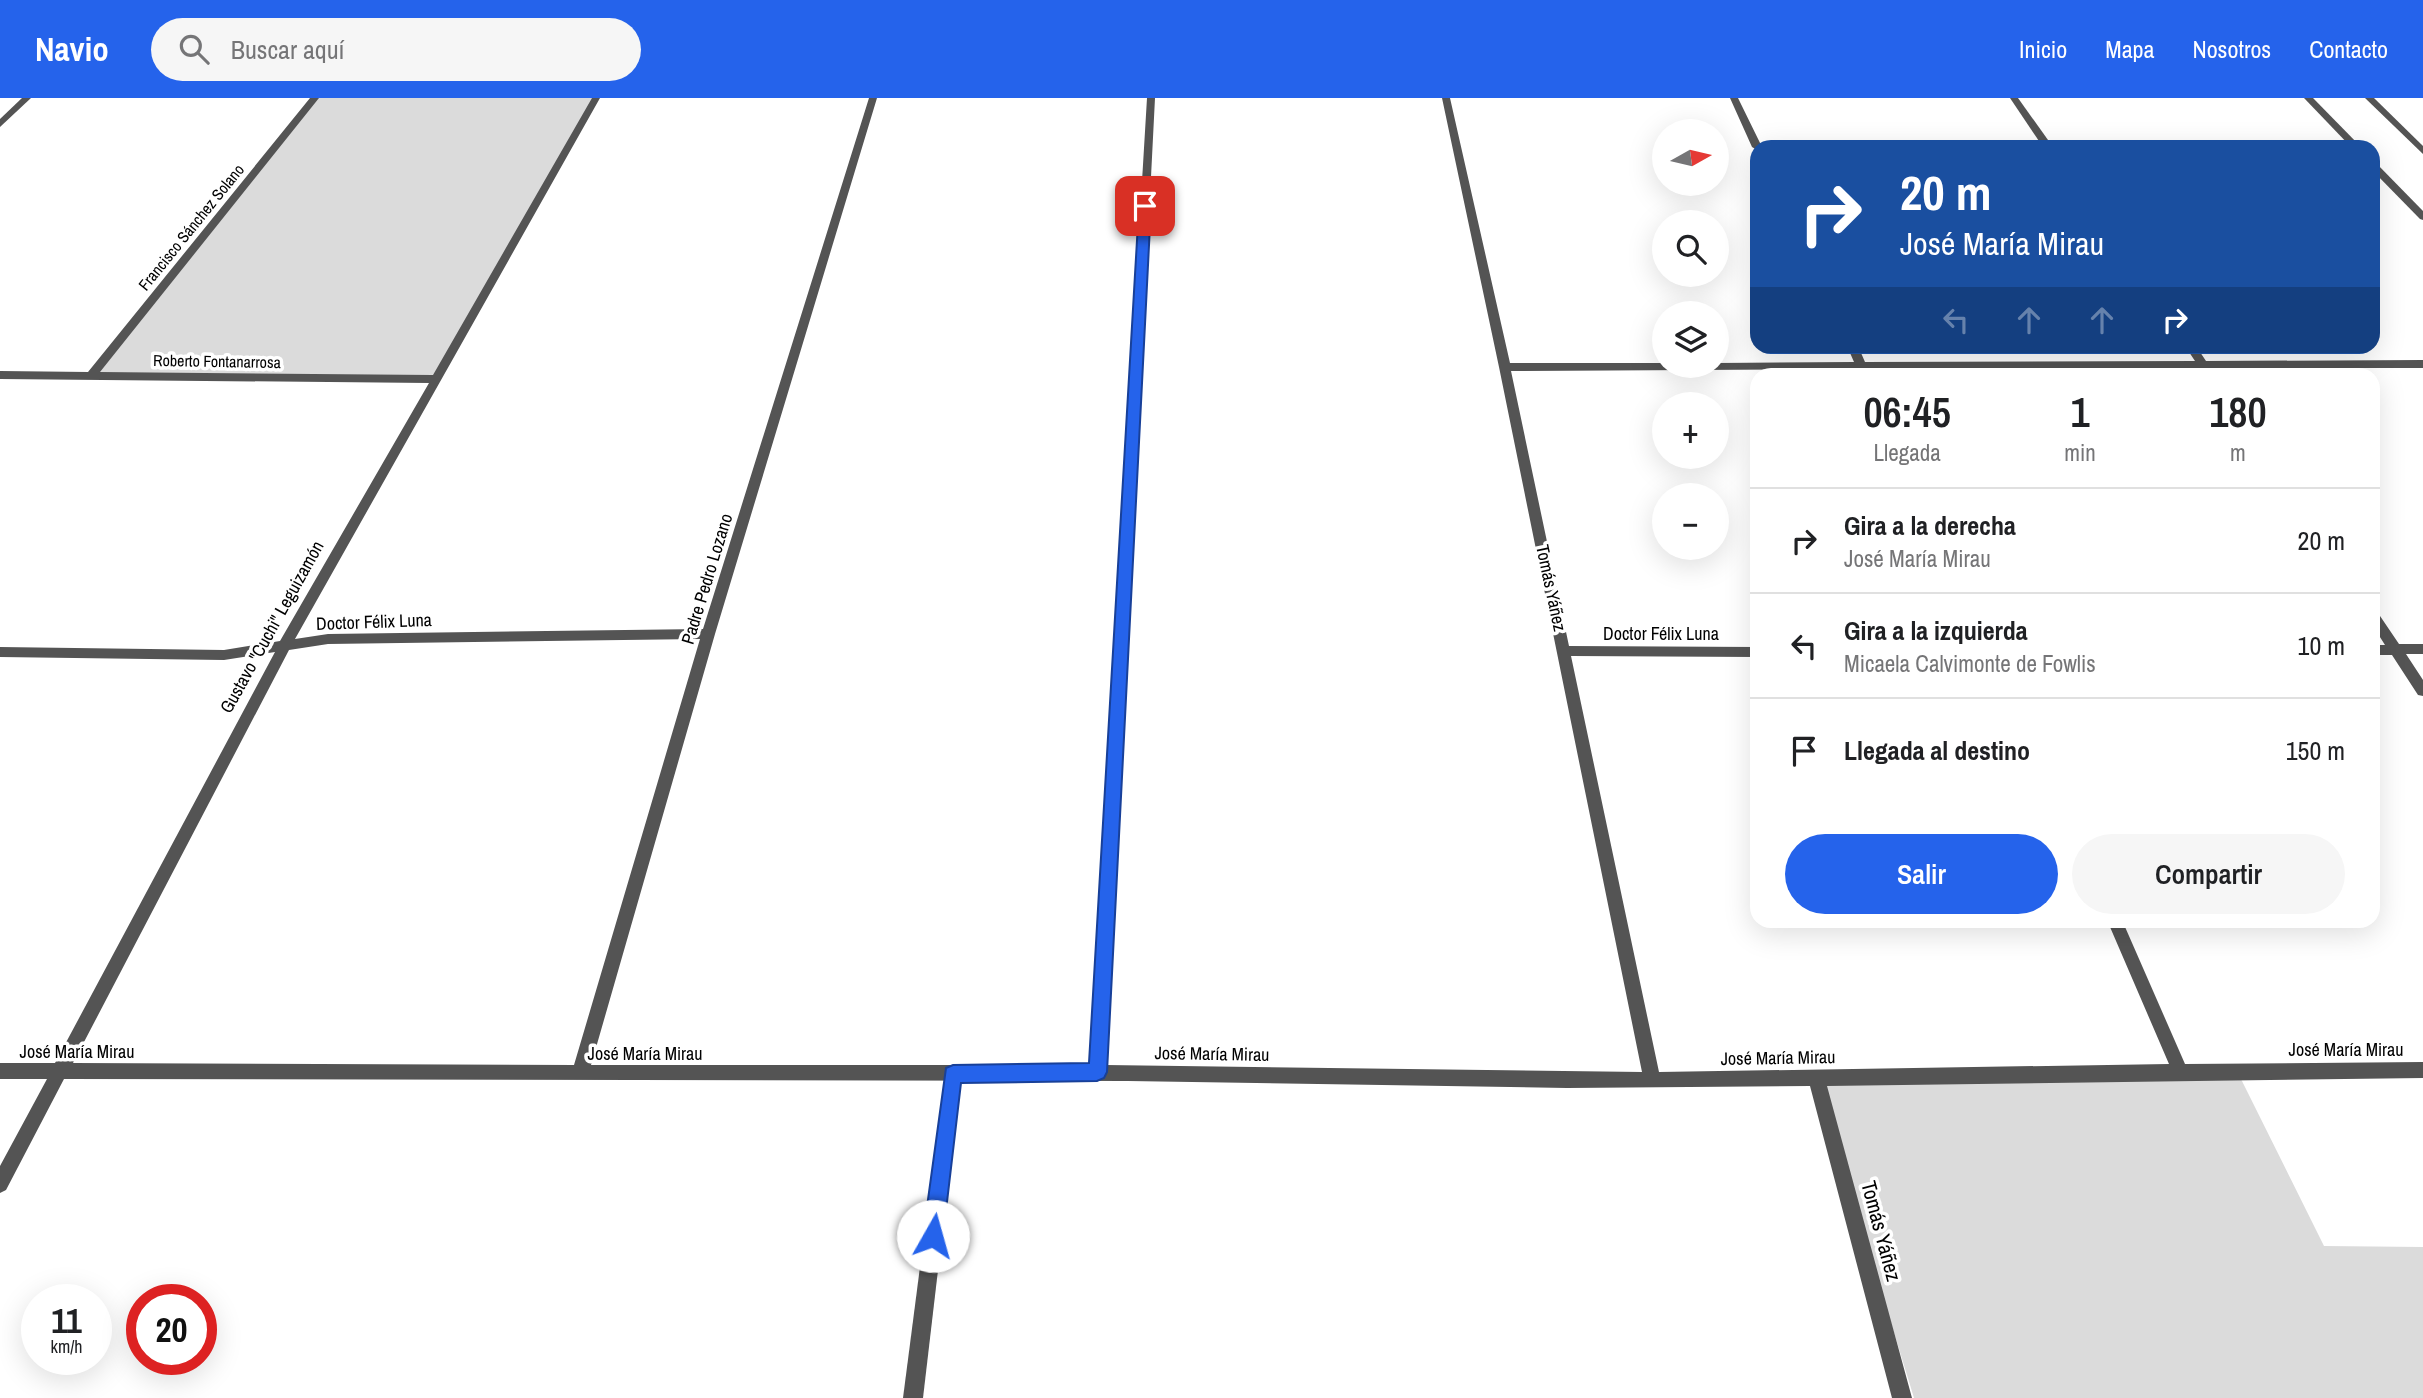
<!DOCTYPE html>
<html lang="es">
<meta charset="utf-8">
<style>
body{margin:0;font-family:"Archivo Narrow",sans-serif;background:#f6f6f6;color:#202124;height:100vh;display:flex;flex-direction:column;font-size:26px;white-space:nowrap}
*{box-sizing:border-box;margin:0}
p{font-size:23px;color:#757577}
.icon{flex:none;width:38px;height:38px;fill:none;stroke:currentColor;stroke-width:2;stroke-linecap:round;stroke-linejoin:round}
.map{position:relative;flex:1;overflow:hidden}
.side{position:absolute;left:1750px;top:270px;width:630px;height:560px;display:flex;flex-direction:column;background:#fff;border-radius:21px;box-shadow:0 7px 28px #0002}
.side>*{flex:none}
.top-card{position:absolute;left:1750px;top:42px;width:630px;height:214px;border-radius:21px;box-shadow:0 7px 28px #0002;background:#1a4fa0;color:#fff;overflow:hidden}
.needle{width:46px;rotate:82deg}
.buttons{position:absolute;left:1652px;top:21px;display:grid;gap:14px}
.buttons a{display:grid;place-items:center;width:77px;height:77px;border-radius:50%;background:#fff;box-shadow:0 7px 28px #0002;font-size:35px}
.speed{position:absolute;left:21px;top:1186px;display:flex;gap:14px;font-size:35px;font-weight:700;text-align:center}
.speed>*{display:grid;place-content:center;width:91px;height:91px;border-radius:50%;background:#fff;box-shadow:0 7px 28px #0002;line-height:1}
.speed small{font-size:18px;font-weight:400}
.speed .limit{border:10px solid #d22;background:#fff;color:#111}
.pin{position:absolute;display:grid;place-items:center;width:60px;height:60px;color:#fff;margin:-30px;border-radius:14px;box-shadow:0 4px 10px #0006}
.me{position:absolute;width:77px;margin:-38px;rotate:7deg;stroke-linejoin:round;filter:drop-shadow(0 0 5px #0008)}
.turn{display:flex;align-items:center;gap:24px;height:147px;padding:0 35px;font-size:32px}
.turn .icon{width:91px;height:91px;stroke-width:2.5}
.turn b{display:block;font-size:49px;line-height:60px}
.lanes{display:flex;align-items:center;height:66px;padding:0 35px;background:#0003;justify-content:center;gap:35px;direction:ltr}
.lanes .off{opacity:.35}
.eta{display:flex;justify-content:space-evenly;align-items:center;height:119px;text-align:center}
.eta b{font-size:42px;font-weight:600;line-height:49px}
.cta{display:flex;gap:14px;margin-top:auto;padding:14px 35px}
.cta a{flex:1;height:80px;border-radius:42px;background:#2563eb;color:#fff;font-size:28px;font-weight:600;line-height:80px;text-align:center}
.cta a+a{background:#f6f6f6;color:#202124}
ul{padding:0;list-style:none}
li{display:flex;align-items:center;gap:21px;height:105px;padding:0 35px;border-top:2px solid #e0e0e0}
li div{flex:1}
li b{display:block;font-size:26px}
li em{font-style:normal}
header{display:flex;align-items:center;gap:42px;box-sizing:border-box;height:98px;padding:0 35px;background:#2563eb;color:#fff}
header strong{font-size:33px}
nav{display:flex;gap:38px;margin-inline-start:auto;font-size:24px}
.search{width:490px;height:63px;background:#f6f6f6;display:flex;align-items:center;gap:18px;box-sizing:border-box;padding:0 24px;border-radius:38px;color:#757577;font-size:26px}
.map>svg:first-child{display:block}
.green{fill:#dbdbdb}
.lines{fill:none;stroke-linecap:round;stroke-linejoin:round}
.lane{fill:#545454;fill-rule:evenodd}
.street{fill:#545454;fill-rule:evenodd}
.route{fill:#2563eb;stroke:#184099;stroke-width:2}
.labels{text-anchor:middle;stroke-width:7;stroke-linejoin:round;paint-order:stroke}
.far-street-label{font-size:16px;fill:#000;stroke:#fff}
.street-label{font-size:18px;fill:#000;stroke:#fff}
.near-street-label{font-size:21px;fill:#000;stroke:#fff}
</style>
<header>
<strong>Navio</strong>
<div class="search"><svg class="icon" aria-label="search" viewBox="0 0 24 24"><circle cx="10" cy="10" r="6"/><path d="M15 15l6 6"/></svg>Buscar aquí</div>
<nav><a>Inicio</a><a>Mapa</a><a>Nosotros</a><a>Contacto</a></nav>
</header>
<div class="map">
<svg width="2423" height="1300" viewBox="0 0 2423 1300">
<rect width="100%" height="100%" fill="#fff"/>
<!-- green -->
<g class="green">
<path d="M315,0H596L433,281L92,277Z"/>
<path d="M2236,971L2324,1148L2423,1149V1300H1914L1816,979Z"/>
</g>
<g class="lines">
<!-- lane -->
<path class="lane" d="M953,968L959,970L961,976L923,1300H903L945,976L947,970Z"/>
<!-- street -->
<g class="street">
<path d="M22,0H31L0,29V21Z"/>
<path d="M310,0H319L100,274L433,277L592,0H600L295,541L328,536L703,531L869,0H877L715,536L591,967H1089L1147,0H1155L1106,967L1642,974L1499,269L1442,0H1450L1510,265H1664V268H1717V265L1854,264L1847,248H1858L1865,264L2195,263L2185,248H2196L2206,263L2423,262V270H2211V275L2207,276L2200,270L1869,271L1870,276H1860L1858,271L1511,273L1569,548L1757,549V559L1571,558L1659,974L2169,966L2107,822H2122L2185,966L2423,964V980L1827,988L1912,1300H1892L1810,988L1567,990L1128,983L64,981L6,1092L0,1095V1068L47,981H0V965H55L275,554L224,562L0,559V549L224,552L280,543L429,285L0,281V273L88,274ZM700,541L574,967L73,965L289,552L328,546Z"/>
<path d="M1730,0H1738L1762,49H1757V52L1752,49Z"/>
<path d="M2010,0H2018L2053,49H2043Z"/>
<path d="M2304,0H2313L2361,49H2351Z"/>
<path d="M2365,0H2374L2423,48V56Z"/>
<path d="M2373,64L2376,65L2423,113V122L2420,121L2373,73Z"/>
<path d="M2373,513L2378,515L2399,546H2423V556H2406L2423,582V598L2418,597L2392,557H2373V547H2385L2373,528Z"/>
</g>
</g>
<!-- route -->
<path class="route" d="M1145,104L1151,108L1107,974L1104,980L1097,983L961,985L943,1138L940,1145L933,1148L926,1145L923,1138L946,970L953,967L1089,965L1139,108Z"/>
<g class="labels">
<!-- far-street labels -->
<g class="far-street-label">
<text transform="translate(191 129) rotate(-51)" y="6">Francisco Sánchez Solano</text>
<text transform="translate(217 263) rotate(1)" y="6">Roberto Fontanarrosa</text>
</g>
<!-- street labels -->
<g class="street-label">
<text transform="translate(707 481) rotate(-73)" y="6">Padre Pedro Lozano</text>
<text transform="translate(1551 490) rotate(78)" y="6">Tomás Yáñez</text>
<text transform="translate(374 524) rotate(-2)" y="6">Doctor Félix Luna</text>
<text transform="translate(272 529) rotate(-61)" y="6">Gustavo "Cuchi" Leguizamón</text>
<text x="1661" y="542">Doctor Félix Luna</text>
<text x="2346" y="958">José María Mirau</text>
<text x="77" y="960">José María Mirau</text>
<text x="645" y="962">José María Mirau</text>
<text transform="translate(1212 956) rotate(1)" y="6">José María Mirau</text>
<text transform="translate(1778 960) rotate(-1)" y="6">José María Mirau</text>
</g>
<!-- near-street labels -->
<g class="near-street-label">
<text transform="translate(1881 1133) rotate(75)" y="7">Tomás Yáñez</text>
</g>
</g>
</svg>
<div class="buttons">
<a><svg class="needle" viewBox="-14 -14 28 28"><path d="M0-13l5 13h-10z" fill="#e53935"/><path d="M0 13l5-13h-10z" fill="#757577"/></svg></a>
<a><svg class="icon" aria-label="search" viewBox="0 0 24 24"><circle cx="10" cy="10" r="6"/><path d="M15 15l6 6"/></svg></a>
<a><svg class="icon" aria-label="layers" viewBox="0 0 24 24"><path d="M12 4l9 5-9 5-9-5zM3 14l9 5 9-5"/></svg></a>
<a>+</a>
<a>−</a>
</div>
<div class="speed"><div>11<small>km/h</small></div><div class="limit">20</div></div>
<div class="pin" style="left:1145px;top:108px;background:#d93025"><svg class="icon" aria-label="arrive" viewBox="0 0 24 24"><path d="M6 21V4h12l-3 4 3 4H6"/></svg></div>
<svg class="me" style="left:933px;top:1138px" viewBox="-20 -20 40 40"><circle r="19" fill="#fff"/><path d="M0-13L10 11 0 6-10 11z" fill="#2563eb"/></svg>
<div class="top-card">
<div class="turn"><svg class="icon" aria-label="right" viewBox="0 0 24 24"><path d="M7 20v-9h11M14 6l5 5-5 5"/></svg><div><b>20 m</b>José María Mirau</div></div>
<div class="lanes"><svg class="icon off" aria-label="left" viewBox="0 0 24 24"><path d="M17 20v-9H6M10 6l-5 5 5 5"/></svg><svg class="icon off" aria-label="ahead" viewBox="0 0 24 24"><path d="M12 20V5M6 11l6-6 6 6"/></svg><svg class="icon off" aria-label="ahead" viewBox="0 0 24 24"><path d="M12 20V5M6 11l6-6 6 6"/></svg><svg class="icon" aria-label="right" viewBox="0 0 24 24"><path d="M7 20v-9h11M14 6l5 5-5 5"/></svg></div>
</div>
<section class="side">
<div class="eta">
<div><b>06:45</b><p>Llegada</p></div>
<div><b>1</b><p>min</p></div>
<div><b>180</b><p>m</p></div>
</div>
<ul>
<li><svg class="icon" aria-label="right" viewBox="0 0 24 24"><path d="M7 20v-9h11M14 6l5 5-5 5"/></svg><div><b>Gira a la derecha</b><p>José María Mirau</p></div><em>20 m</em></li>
<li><svg class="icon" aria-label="left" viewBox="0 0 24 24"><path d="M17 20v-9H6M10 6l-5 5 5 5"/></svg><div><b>Gira a la izquierda</b><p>Micaela Calvimonte de Fowlis</p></div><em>10 m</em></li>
<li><svg class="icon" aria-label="arrive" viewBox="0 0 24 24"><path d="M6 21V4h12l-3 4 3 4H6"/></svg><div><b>Llegada al destino</b></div><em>150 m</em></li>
</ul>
<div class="cta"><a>Salir</a><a>Compartir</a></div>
</section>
</div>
